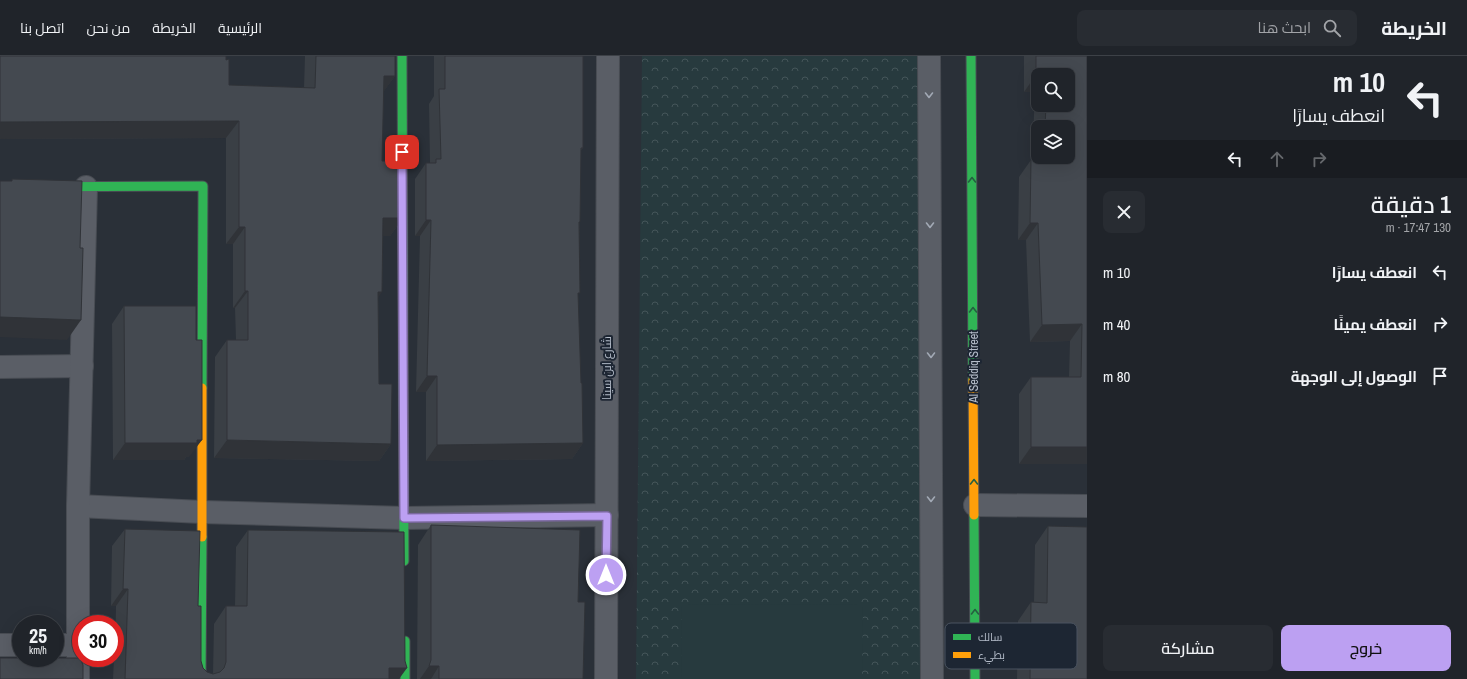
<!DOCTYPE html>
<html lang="ar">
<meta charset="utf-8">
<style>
body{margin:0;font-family:"Archivo Narrow",Cairo,sans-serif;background:#282c32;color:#f1f3f6;direction:rtl;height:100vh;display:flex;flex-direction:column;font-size:15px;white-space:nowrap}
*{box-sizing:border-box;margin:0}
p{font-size:13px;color:#a2a4a8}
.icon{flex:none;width:22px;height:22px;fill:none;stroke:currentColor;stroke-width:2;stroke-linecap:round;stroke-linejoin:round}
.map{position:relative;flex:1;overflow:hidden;direction:ltr}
.sheet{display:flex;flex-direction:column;background:#20242a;width:380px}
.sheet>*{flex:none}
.guide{background:#20242a;color:#f1f3f6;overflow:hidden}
.buttons{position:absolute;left:1031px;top:12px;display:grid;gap:8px}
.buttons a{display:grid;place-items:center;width:44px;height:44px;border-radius:8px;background:#20242a;box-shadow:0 4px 16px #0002,0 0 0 1px #3d4147;font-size:20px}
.speed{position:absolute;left:12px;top:559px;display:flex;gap:8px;font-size:20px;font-weight:700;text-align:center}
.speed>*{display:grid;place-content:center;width:52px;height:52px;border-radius:50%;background:#20242a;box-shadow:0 4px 16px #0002,0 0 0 1px #3d4147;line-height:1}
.speed small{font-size:10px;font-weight:400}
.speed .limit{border:6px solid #d22;background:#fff;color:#111}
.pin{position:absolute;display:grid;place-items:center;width:34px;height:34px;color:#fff;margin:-17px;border-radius:8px;box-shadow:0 2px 6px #0006}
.me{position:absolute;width:44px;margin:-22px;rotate:0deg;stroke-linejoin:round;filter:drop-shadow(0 0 3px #0008)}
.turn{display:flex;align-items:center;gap:14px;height:84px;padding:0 16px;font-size:18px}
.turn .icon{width:52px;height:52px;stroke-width:2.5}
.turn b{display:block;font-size:28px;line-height:34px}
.lanes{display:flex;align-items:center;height:38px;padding:0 16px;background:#0003;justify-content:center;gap:20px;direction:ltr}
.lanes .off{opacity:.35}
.round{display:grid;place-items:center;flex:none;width:42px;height:42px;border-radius:8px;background:#282c32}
.head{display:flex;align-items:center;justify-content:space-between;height:68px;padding:0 16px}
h1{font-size:24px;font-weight:600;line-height:30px}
.primary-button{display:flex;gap:8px;margin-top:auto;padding:8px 16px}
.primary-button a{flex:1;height:46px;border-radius:8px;background:#bca0f2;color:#111;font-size:16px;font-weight:600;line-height:46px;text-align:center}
.primary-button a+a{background:#282c32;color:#f1f3f6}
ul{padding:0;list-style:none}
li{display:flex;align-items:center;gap:12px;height:52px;padding:0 16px}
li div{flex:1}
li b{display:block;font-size:15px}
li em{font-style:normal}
header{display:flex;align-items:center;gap:24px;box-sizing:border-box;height:56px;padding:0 20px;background:#20242a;border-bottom:1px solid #3d4147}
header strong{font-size:19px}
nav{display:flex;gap:22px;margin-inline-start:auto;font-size:14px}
.search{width:280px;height:36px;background:#282c32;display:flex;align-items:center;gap:10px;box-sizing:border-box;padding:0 14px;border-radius:8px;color:#a2a4a8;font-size:15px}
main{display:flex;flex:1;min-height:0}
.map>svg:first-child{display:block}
.forest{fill:url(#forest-crowns)}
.garden{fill:#273a3e}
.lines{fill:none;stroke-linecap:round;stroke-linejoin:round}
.street-casing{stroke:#484c53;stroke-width:24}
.fast-casing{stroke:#484c53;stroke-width:11}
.slow-casing{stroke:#484c53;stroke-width:11}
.street{stroke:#5a5e66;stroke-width:22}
.fast{stroke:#30b455;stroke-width:9}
.slow{stroke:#ff9f0a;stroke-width:9}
.wall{fill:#3a3f45;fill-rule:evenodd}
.shaded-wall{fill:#303338}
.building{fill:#444950;stroke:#303338}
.oneway{stroke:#a2a9b5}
.oneway2{stroke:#255f41}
.route-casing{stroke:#7a689d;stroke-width:10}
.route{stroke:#bca0f2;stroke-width:7}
.labels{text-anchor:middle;stroke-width:4;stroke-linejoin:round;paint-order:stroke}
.street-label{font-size:12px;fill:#b4bcc9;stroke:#1d2633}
.key{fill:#1d2633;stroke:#4a5360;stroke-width:1}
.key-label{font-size:11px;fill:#b4bcc9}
</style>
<header>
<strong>الخريطة</strong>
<div class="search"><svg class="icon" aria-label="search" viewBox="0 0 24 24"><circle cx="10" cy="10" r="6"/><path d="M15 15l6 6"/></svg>ابحث هنا</div>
<nav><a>الرئيسية</a><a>الخريطة</a><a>من نحن</a><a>اتصل بنا</a></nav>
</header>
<main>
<section class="sheet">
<div class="guide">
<div class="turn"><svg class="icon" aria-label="left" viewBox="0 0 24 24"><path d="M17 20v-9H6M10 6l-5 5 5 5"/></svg><div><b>10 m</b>انعطف يسارًا</div></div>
<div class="lanes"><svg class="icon" aria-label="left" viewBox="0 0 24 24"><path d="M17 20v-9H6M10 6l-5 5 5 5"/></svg><svg class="icon off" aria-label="ahead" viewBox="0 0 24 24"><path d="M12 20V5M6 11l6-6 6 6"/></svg><svg class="icon off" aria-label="right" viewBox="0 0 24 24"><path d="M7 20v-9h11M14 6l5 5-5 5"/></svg></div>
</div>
<div class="head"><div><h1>1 دقيقة</h1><p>130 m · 17:47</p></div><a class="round"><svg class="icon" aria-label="close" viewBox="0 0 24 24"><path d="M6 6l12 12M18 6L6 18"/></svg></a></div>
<ul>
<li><svg class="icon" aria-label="left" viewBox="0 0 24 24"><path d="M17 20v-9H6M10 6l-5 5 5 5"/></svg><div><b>انعطف يسارًا</b></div><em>10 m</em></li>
<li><svg class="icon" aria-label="right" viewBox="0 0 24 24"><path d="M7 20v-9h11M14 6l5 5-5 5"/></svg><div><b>انعطف يمينًا</b></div><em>40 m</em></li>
<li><svg class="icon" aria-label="arrive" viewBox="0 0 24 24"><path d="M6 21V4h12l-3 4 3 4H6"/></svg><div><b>الوصول إلى الوجهة</b></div><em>80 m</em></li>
</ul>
<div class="primary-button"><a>خروج</a><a>مشاركة</a></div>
</section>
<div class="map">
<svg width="1087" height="623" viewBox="0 0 1087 623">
<defs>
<pattern id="forest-crowns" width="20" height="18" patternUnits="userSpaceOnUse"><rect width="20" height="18" fill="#273a3e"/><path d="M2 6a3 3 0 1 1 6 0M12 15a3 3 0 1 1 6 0" fill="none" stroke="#445559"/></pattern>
</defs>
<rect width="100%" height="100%" fill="#2a3038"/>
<!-- forest -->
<path class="forest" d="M642,0H929L932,623H636Z"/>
<!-- garden -->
<path class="garden" d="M682,548L863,549L862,623H681Z"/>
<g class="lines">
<defs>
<g id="street">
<path d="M929,0L932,623"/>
<path d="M0,311L82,310"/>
<path d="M975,449L1087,450"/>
<path d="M78,450L202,456L404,462L607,459"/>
<path d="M0,589H21"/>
<path d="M55,589H78"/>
<path d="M78,623V450L86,131"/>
<path d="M606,623L608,0"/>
</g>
<g id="fast">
<path d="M402,0L404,505"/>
<path d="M971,0L973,324"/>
<path d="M0,131L203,130L202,332"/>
<path d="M974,459L975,623"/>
<path d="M405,585V623"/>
<path d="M201,623L202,481"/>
</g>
<g id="slow">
<path d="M973,324L974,459"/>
<path d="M202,481V332"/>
</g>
</defs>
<!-- street casing -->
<use href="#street" class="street-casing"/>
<!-- fast casing -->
<use href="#fast" class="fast-casing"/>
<!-- slow casing -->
<use href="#slow" class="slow-casing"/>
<!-- street -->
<use href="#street" class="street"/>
<!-- fast -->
<use href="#fast" class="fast"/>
<!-- slow -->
<use href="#slow" class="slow"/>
</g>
<!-- wall -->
<g class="wall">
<path d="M0,0L226,4L229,29L304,32L305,0H395V20L383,36L382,105L403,162L390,180H383L378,242L379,328L391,388L379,405L214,402L215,301L227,284H236L235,252H233V188H226V82L0,83Z"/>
<path d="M434,0H583V92L581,94L578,240L583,387L572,403L426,405V336H416L420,180H415V123L426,107H430L429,48L434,40Z"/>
<path d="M1024,0H1087V408H1019V338L1031,321H1069L1070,285L1030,286L1026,184H1018L1019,121L1031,104H1032L1035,36H1024ZM1038,19H1068V49H1038ZM1038,71H1068V101H1038Z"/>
<path d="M124,250L196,284L189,401H186L184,404H113L112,268Z"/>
<path d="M431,469L578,546L583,623H417L418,489Z"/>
<path d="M1048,470L1087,623H1017L1018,565L1031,546H1034L1035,489Z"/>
<path d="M125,473L198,550L201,605L203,612L207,616L213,618L214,568L226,550H235L236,491L248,474L399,623H113L114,602H115L116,550H111L112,490Z"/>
</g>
<!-- shaded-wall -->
<g class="shaded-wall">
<path d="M1036,19H1038V31L1035,36H1024Z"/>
<path d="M384,20H395L382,38Z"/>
<path d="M239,65L226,82L0,83V66Z"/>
<path d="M383,162H403L390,180H371Z"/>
<path d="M426,164H431L420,180H415Z"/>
<path d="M1030,167H1038L1026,184H1018Z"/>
<path d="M239,171H245L233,188H226Z"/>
<path d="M245,235H248L235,252H233Z"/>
<path d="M378,236H382L370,254Z"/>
<path d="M0,261L81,264L67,284L0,281Z"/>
<path d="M1082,268L1070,285L1030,286L1042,269Z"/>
<path d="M427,320H437L426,336H416Z"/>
<path d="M197,384H202L189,401H186L184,404H113L125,387Z"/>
<path d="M227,384L391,388L379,405L214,402Z"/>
<path d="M583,387L572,403L426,405L437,389Z"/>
<path d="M1031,391H1087V408H1019Z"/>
<path d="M123,533H128L116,550H111Z"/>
<path d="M429,610H439L431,623H420Z"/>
<path d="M389,612H407L399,623H382Z"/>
</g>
<!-- building -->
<g class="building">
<path d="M0,0H226V4L229,3V29L315,32L316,0H395V20H384L382,105H402L403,162H383L382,236H378L379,328H392L391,388L227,384V284H248V235H245V171H239V65L0,66Z"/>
<path d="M445,0H583V92H581L580,166H579L580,237H578L581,327H582L583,387L437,389V320H427L431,164H426V107H436V103H441L439,33H445Z"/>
<path d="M1036,0H1087V391H1031V321H1081L1082,268L1042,269L1038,167H1030L1031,104H1043V101H1068V71H1045L1046,49H1068V19H1036Z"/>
<path d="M12,123L82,125L80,192H83L81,264L0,261V125H12Z"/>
<path d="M124,250H196V284H202V384H197V387H125Z"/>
<path d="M431,469L580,474L578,546H585L583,623H439V610H429L431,604Z"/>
<path d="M1048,470L1087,471V623H1030L1031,546L1047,547Z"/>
<path d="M125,473L200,475L198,550H201V605L203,612L207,616L213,618L220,616L224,612L226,606V550H247L248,474L404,476L405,605L407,612H389V623H125L128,533H123Z"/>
<path d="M0,602H80L83,609V623H0Z"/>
</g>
<!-- one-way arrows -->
<defs><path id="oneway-chevron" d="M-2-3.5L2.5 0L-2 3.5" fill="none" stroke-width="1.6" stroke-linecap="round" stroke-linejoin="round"/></defs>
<g class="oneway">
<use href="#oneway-chevron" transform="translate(929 39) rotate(90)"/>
<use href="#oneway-chevron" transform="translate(930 169) rotate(90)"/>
<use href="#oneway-chevron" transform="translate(931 299) rotate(90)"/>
<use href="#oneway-chevron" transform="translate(931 443) rotate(90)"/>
</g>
<g class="oneway2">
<use href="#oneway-chevron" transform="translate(972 124) rotate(-90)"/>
<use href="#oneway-chevron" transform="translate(973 254) rotate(-90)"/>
<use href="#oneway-chevron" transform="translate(974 426) rotate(-90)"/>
<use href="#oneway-chevron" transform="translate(975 556) rotate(-90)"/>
</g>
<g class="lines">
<defs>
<path id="route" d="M402,96L404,462L607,460L606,519"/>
</defs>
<!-- route casing -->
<use href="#route" class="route-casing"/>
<!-- route -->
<use href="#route" class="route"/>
</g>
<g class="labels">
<!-- street labels -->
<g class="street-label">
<text transform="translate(974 311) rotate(-90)" y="4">Al Seddiq Street</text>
<text transform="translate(607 312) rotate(-90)" y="4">شارع ابن سينا</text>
</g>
</g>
<!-- legend -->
<rect x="945" y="567" width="132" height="46" rx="6" class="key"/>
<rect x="953" y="578" width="18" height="6" fill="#30b455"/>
<rect x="953" y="596" width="18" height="6" fill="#ff9f0a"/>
<g class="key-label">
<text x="978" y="585">سالك</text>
<text x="978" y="603">بطيء</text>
</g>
</svg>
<div class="buttons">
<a><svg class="icon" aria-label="search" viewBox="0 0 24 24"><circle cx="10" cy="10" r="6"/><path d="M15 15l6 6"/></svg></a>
<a><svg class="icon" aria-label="layers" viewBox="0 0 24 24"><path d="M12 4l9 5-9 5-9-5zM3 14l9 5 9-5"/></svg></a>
</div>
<div class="speed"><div>25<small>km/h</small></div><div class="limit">30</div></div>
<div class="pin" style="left:402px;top:96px;background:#d93025"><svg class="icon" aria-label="arrive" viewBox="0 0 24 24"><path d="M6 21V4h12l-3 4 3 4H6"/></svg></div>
<svg class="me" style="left:606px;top:519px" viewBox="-20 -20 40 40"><circle r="17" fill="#bca0f2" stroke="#fff" stroke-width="3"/><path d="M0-11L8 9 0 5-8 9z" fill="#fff"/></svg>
</div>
</main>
